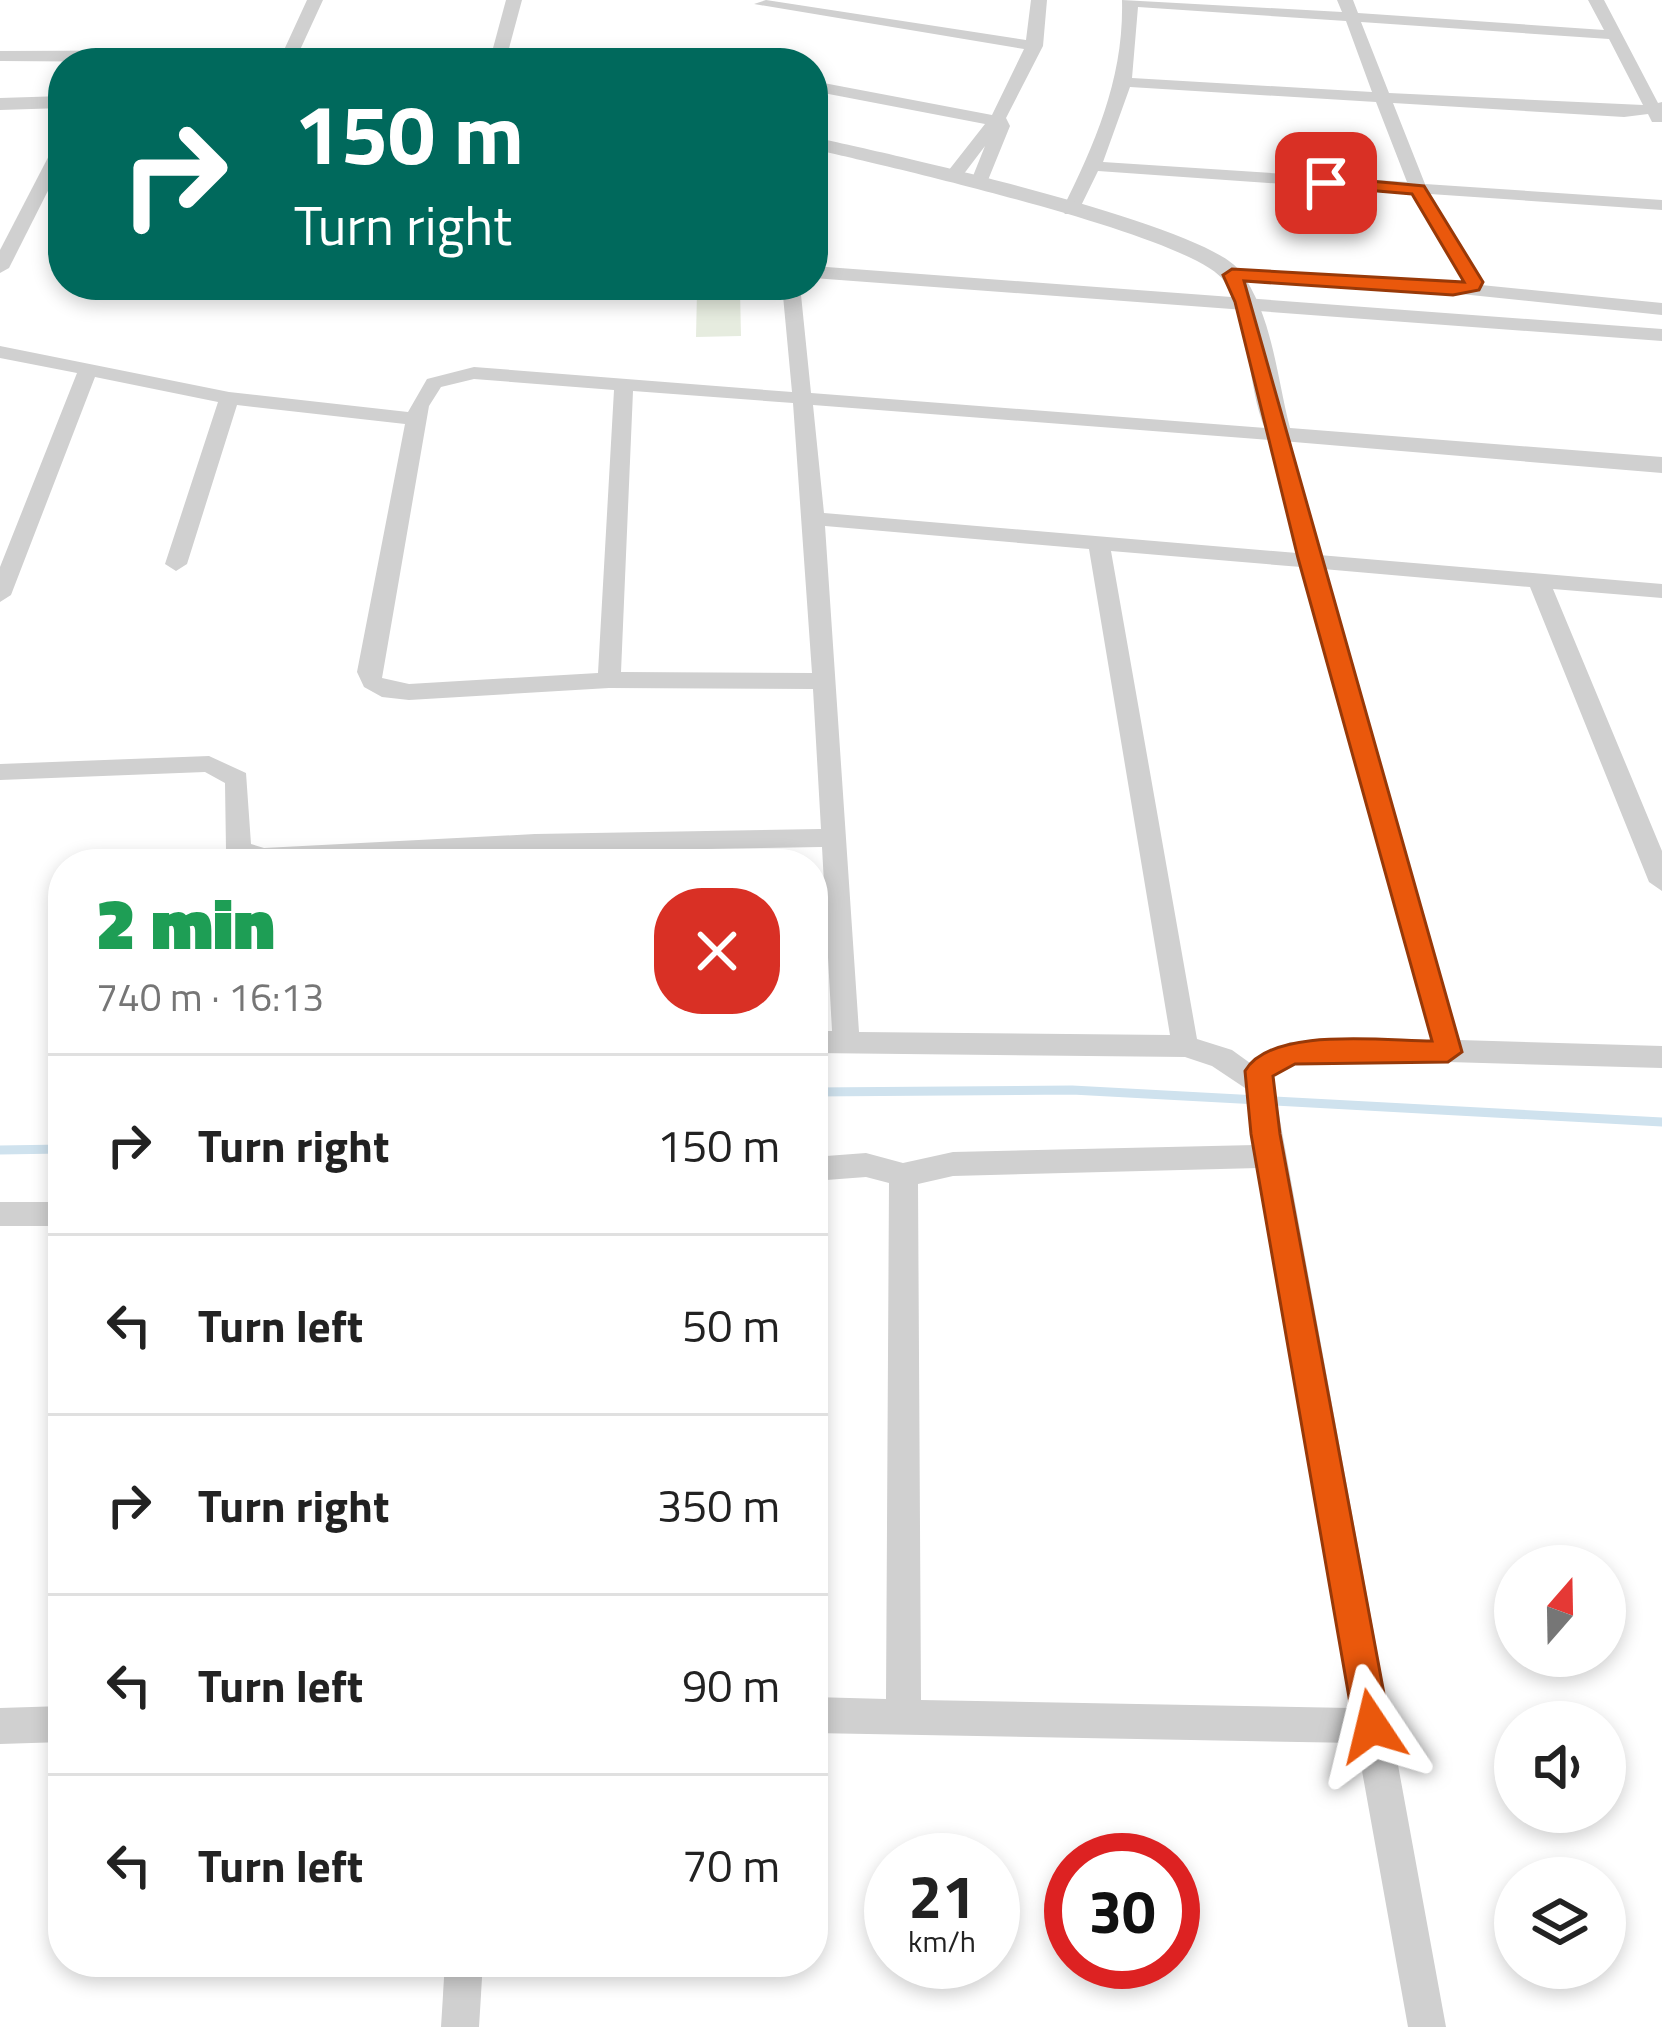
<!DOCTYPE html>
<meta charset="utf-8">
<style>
body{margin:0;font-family:"Titillium Web",sans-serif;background:#f2f2f2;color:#222;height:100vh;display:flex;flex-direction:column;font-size:45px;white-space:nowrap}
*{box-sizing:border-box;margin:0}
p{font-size:39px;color:#767676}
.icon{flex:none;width:66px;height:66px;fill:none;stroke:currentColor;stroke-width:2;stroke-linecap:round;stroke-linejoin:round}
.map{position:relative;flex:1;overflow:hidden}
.side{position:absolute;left:48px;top:849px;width:780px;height:1128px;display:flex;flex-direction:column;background:#fff;border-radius:48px;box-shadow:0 6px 18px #0003}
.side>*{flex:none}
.guide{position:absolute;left:48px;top:48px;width:780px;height:252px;border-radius:48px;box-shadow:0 6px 18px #0003;background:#00695c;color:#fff;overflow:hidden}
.needle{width:78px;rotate:20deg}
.tools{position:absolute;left:1494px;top:1545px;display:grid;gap:24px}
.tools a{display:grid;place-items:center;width:132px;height:132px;border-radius:50%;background:#fff;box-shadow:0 6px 18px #0003;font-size:60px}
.speed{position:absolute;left:864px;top:1833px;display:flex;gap:24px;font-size:60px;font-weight:700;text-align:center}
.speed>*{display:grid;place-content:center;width:156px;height:156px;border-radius:50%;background:#fff;box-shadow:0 6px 18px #0003;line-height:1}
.speed small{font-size:30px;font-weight:400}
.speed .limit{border:18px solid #d22;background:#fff;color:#111}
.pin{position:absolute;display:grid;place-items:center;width:102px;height:102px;color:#fff;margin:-51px;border-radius:24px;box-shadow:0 6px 18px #0006}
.me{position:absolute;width:132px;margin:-66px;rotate:350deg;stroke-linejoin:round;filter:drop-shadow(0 0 9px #0008)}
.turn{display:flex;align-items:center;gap:42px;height:252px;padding:0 48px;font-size:54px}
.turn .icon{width:156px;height:156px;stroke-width:2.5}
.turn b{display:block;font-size:84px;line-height:102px}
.round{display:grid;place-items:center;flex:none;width:126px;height:126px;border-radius:48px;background:#f2f2f2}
.headline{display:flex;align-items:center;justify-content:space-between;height:204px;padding:0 48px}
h1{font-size:72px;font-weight:800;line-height:90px;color:#1e9e55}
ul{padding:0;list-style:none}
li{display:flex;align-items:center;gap:36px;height:180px;padding:0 48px;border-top:3px solid #e0e0e0}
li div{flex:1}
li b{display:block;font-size:45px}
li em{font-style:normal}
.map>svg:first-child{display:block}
.green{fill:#e6ecdf}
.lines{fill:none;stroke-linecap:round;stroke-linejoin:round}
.stream{stroke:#cfe2ee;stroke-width:9}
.minor{fill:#d0d0d0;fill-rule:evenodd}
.tertiary{fill:#d0d0d0;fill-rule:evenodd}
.route{fill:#ea580c;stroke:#983908;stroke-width:3}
</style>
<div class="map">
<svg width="1662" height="2027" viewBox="0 0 1662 2027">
<rect width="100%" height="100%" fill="#fff"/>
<!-- green -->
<path class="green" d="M740,291L741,336L696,337L697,292Z"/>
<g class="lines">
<!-- stream -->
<g class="stream">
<path d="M813,1092L1072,1090L1662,1122"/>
<path d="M0,1150L63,1149"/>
</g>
<!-- minor -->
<g class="minor">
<path d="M307,0H323L294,63L0,61V51L284,50Z"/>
<path d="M506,0H522L505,63H489Z"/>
<path d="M766,0L1026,40L1031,0H1047L1043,46L1006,118L1010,126L986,185L971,181L985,146L960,179L945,175L985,124L813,91V81L992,115L1024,49L754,4Z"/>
<path d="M1122,0L1342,12L1337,0H1353L1358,13L1604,30L1588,0H1604L1658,103L1662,102V122H1652L1648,114L1624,117L1393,103L1425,184L1662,200V210L1430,194L1481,278V285L1662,303V315L1461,294L1232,281L1223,275L1232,269L1463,282L1412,193L1098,171L1077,214H1065L1062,210C1096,142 1124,77 1122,0ZM1138,7L1346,21L1372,92L1132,78ZM1361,22L1609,39L1643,105L1389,93ZM1130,87L1376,102L1407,182L1103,162Z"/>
<path d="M63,139V161L9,268L0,273V250L55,144Z"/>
<path d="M813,266L1662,329V341L813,278Z"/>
<path d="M782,285H800L811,393L1279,429L1289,435L1319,555L1662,584V598L1553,589L1662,851V891L1649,882L1530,587L1323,569L1459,1040L1662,1046V1068L1448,1062L1294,1064L1272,1077L1446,2027H1408L1357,1743L813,1733V1697L886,1699L889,1183L866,1177L813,1181V1157L866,1153L903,1163L953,1152L1255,1145L1245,1088L1212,1066L1185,1057L813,1053V1031H832L822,847L535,852L256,864L230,856L226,850L225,783L205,772L0,780V764L209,756L246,773L251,844L264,848L535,834L821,829L813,689L609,688L409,700L382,697L364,687L357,672L405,424L237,405L187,564L176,571L165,564L218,402L95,377L11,595L0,602V567L77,373L0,358V346L229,392L408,412L427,379L474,367L792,392ZM474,379L614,390L598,673L409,684L382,678L429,406L441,387ZM633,391L793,403L812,673L621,672ZM813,405L1270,440L1297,553L824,513ZM825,526L1089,549L1170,1035L859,1032ZM1111,551L1301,567L1431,1040L1290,1042L1250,1063L1232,1050L1197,1039ZM1259,1168L1351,1708L921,1700L918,1184L953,1176Z"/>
<rect x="0" y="1202" width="63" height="24"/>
<path d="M63,1706V1742L0,1744V1708Z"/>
<path d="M445,1962H483L479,2027H441Z"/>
</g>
<!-- tertiary -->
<g class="tertiary">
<path d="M63,96V108L0,110V98Z"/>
<path d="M813,137C886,153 1204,223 1240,271C1272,313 1277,378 1290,428L1662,457V473L1270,440C1245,392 1254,329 1224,281C1195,236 878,164 813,149Z"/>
</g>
</g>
<!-- route -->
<path class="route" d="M1326,177L1424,186L1483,282L1479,290L1453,295L1244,281L1462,1052L1448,1062L1295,1064L1273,1076L1280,1134L1390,1726L1385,1738L1372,1743L1359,1738L1354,1726L1251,1134L1245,1071C1271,1026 1384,1041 1432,1041L1298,558L1235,302L1223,275L1232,269L1464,282L1412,194L1320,186L1318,183Z"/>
</svg>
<div class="tools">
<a><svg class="needle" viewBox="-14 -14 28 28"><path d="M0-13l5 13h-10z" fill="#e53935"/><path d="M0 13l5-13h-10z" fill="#767676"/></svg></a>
<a><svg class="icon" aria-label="sound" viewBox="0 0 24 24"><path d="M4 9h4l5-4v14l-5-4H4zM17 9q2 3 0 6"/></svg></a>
<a><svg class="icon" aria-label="layers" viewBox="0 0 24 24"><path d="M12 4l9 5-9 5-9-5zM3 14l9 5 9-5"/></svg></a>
</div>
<div class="speed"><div>21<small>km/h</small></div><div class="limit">30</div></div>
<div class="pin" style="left:1326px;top:183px;background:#d93025"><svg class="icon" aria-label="arrive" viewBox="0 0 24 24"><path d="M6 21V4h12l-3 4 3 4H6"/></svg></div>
<svg class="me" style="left:1372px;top:1726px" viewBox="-20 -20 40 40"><path d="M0-17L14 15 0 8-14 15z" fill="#ea580c" stroke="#fff" stroke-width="4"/></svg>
<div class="guide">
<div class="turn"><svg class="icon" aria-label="right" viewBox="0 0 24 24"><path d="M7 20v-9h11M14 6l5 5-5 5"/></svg><div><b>150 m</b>Turn right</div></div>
</div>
<section class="side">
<div class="headline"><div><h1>2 min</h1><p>740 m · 16:13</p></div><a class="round" style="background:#d93025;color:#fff"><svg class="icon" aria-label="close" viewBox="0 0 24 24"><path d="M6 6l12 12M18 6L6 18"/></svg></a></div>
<ul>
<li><svg class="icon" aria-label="right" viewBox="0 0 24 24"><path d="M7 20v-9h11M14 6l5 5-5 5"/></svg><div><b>Turn right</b></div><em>150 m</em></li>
<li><svg class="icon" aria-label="left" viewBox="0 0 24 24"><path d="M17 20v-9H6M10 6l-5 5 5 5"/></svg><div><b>Turn left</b></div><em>50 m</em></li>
<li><svg class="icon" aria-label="right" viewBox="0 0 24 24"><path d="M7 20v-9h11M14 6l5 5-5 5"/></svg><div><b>Turn right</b></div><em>350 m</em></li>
<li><svg class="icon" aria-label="left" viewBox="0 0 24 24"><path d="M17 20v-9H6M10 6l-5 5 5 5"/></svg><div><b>Turn left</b></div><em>90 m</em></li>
<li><svg class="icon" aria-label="left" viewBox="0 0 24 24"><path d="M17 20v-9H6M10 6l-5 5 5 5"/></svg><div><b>Turn left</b></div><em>70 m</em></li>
</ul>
</section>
</div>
